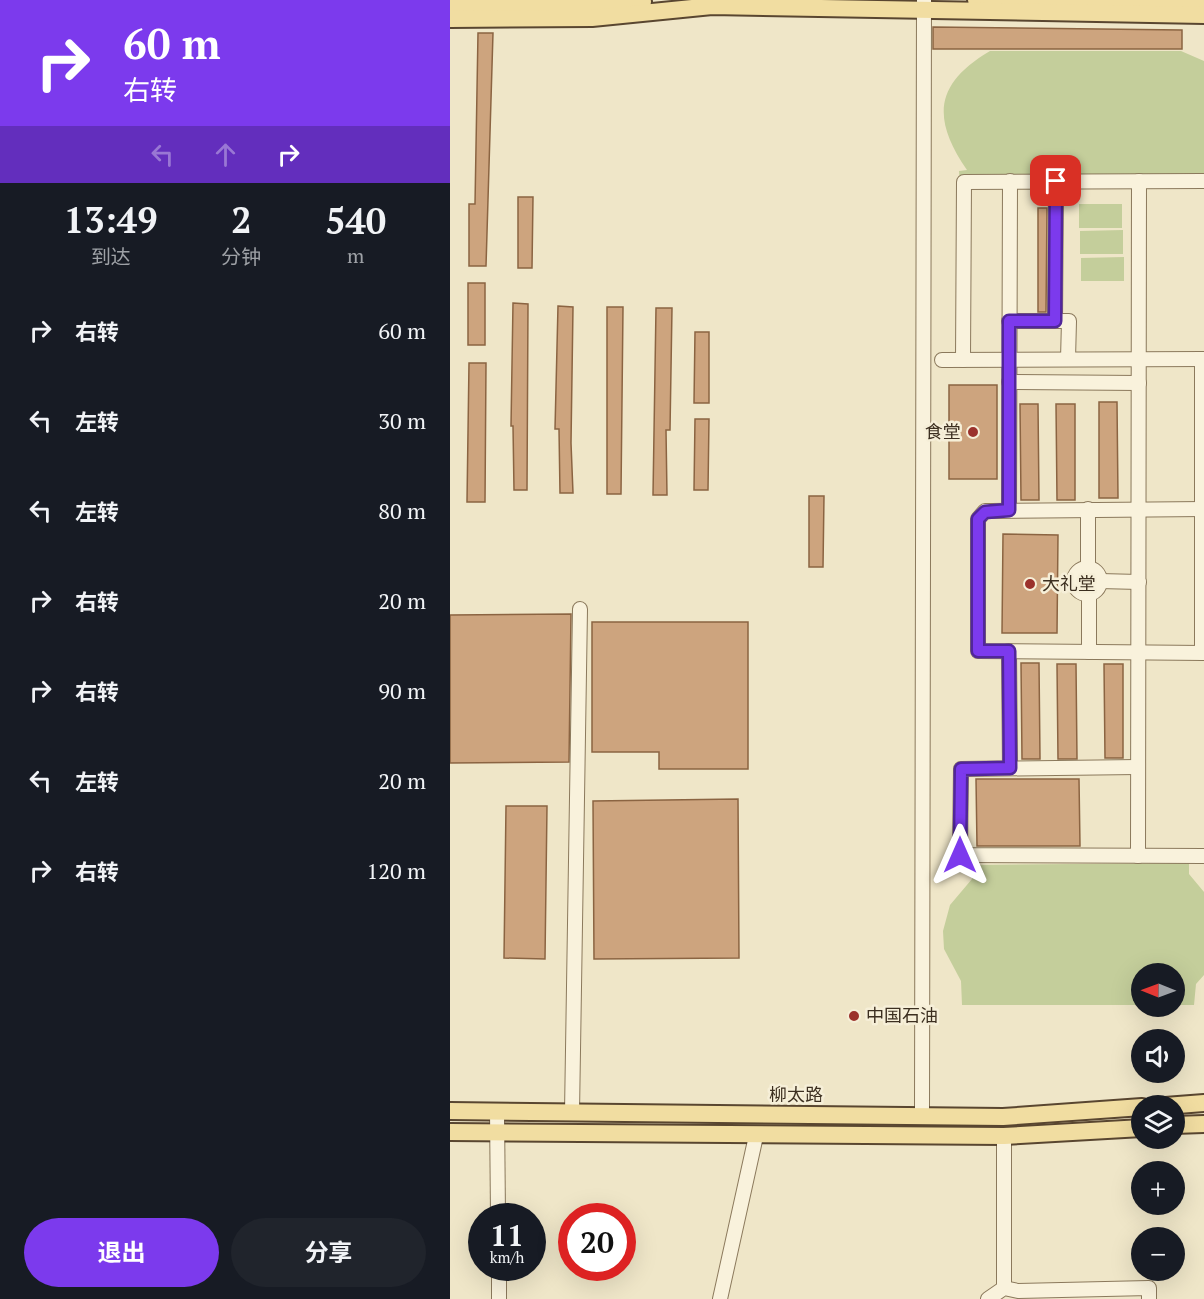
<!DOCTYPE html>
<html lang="zh">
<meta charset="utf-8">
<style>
body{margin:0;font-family:"PT Serif","Noto Sans SC",serif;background:#20242c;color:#f1f3f6;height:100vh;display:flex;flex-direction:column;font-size:22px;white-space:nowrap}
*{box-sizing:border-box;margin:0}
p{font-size:20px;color:#9ea1a6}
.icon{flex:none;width:33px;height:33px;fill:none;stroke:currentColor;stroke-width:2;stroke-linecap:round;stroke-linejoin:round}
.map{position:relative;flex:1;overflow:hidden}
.drawer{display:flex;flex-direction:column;background:#171b24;width:450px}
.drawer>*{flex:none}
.guide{background:#7c3aed;color:#fff;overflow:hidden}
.needle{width:39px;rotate:271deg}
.buttons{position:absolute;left:681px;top:963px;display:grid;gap:12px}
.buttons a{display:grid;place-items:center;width:54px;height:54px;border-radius:50%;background:#171b24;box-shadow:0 6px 24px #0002;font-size:30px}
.speed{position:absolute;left:18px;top:1203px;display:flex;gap:12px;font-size:30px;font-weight:700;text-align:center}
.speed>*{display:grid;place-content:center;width:78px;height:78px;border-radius:50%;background:#171b24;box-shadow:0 6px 24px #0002;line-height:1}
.speed small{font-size:15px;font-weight:400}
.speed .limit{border:9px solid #d22;background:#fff;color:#111}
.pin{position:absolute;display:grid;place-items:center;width:51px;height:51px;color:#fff;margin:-26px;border-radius:12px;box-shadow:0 3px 9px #0006}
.me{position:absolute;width:66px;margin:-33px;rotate:0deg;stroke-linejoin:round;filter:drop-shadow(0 0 4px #0008)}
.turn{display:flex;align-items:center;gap:21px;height:126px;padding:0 24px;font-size:27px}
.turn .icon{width:78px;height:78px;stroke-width:2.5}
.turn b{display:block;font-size:42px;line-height:51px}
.lanes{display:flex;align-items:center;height:57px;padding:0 24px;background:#0003;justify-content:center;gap:30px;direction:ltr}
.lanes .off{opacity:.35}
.eta{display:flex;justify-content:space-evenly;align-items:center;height:102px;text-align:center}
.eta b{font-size:36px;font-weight:700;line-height:42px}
.action{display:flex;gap:12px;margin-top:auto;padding:12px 24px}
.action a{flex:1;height:69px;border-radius:36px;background:#7c3aed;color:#fff;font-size:24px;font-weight:700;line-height:69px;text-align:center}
.action a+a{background:#20242c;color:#f1f3f6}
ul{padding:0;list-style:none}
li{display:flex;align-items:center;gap:18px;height:90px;padding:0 24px}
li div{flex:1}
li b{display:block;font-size:22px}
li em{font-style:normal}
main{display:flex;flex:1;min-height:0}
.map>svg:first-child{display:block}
.park{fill:#c4ce9b}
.building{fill:#cda47e;stroke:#8b6442;stroke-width:1.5}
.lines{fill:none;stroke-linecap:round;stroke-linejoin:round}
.minor-casing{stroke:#8b795c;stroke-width:16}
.major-casing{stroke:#594630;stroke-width:20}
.minor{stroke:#f9f2dc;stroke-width:14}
.major{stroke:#f1dda1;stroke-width:16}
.route-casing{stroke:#51269a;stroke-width:15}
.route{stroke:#7c3aed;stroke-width:10}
.poi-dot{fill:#9b322c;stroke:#f6efd8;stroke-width:2}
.labels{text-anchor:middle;stroke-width:5;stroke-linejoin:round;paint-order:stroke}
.poi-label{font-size:18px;fill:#3c2f20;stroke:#f6efd8;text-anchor:start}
.street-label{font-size:18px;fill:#3c2f20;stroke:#f6efd8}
</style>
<main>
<section class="drawer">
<div class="guide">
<div class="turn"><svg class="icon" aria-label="right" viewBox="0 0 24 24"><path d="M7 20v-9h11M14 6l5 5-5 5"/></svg><div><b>60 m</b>右转</div></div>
<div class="lanes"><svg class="icon off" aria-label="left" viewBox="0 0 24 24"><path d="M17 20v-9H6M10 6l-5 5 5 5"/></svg><svg class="icon off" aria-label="ahead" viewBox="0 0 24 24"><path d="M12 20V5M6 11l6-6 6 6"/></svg><svg class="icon" aria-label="right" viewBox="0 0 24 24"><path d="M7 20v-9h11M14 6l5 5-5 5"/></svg></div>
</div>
<div class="eta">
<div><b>13:49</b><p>到达</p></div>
<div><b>2</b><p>分钟</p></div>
<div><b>540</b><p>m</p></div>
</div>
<ul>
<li><svg class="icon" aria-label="right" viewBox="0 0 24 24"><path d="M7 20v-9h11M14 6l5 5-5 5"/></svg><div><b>右转</b></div><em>60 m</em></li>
<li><svg class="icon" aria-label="left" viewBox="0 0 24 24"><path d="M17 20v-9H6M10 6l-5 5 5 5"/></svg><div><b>左转</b></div><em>30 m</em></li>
<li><svg class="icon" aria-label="left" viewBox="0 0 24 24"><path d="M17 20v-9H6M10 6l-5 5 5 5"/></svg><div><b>左转</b></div><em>80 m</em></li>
<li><svg class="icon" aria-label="right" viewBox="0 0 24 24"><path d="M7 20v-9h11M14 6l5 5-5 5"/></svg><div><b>右转</b></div><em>20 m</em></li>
<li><svg class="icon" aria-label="right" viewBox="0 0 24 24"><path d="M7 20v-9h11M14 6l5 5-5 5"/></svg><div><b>右转</b></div><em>90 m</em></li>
<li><svg class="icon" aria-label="left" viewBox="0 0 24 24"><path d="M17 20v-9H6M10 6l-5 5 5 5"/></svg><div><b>左转</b></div><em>20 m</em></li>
<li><svg class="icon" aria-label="right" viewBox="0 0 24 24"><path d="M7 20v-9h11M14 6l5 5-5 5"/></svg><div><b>右转</b></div><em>120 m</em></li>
</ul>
<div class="action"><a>退出</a><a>分享</a></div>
</section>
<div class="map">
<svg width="754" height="1299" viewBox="0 0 754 1299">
<rect width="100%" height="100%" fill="#efe6c8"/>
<!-- park -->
<g class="park">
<path d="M540,51H731L754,61V178L510,185L509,171L517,170C482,119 484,84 540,51Z"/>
<rect x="629" y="204" width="43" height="24"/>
<path d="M673,230V254H630V231Z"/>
<path d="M674,257V281H631V258Z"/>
<path d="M739,863V874L754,892V975L746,984L744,1005H725L724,974H692L691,1005H512L511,981L494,949L493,931L500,905L522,879V865Z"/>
</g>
<!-- building -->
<g class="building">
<path d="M483,27L732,30V49H483Z"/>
<path d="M28,33H43L36,266H19V204H25Z"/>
<path d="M68,197H83L82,268H68Z"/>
<path d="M588,208H597L596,312H588Z"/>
<rect x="18" y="283" width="17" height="62"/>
<path d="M63,303L78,304L77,490H64L63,426H61Z"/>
<path d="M108,306L123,307L121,443L123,493H110L109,429H105Z"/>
<path d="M157,307H173L171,494H157Z"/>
<path d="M206,308H222L220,430H216L217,495H203Z"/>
<path d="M245,332H259V403H244Z"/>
<path d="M19,363H36L35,502H17Z"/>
<rect x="499" y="385" width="48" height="94"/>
<path d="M649,402H667L668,498H649Z"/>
<path d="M570,404H588L589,500H571Z"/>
<path d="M606,404H625V500H607Z"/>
<path d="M245,419H259L258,490H244Z"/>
<path d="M359,496H374L373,567H359Z"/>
<path d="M553,534L608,535L607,633H552Z"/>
<path d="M121,614L119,762L0,763V615Z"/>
<path d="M142,622H298V769H209V752H142Z"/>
<path d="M571,663H589L590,759H572Z"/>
<path d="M607,664H626L627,759H608Z"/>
<path d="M654,664H673V758H655Z"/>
<path d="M526,779H629L630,846H527Z"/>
<path d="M288,799L289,958L144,959L143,801Z"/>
<path d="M56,806H97L95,959L54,958Z"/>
</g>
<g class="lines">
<defs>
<g id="minor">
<path d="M559,321H619L618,359"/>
<path d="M605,321L606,181"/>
<path d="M752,359V653"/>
<path d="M492,360L754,359"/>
<path d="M513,360L514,182L754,181"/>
<path d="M559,382L689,383"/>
<path d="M638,509V568"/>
<path d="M754,509L541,511H535L528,519V651L754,653"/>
<path d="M559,510L560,181"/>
<circle cx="637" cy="581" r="13"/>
<path d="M650,581L689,582"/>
<path d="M639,594V652"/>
<path d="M559,651L560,768"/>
<path d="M688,767L511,769L510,855L754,856"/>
<path d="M688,856L689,181"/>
<path d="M47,1112L48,1216"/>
<path d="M122,1113L130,609"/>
<path d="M472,1115L474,0"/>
<path d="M554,1136V1288"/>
<path d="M49,1268V1299"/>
<path d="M270,1299L306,1136"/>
<path d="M538,1299L554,1288L568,1291L699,1288V1299"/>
</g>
<g id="major">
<path d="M526,0L754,2"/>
<path d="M0,6H138L193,2"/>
<path d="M0,19L142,18L262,6L754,15"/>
<path d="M715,1106L754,1103"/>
<path d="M0,1111L553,1117L692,1107"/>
<path d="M724,1125L754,1124"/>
<path d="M0,1132L554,1136L692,1128"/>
</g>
</defs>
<!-- minor casing -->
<use href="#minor" class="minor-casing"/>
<!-- major casing -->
<use href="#major" class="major-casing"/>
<!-- minor -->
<use href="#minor" class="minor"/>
<!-- major -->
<use href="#major" class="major"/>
</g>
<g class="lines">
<defs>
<path id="route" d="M510,855L511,769L560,768L559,651H528V519L535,512L559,510V321H605L606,181"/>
</defs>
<!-- route casing -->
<use href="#route" class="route-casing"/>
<!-- route -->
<use href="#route" class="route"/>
</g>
<!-- markers -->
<g class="poi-dot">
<circle cx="523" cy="432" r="6"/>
<circle cx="580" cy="584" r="6"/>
<circle cx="404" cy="1016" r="6"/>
</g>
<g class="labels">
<!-- poi labels -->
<g class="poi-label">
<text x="511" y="438" text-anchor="end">食堂</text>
<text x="592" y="590">大礼堂</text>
<text x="416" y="1022">中国石油</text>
</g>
<!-- street labels -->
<g class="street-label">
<text x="346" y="1101">柳太路</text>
</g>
</g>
</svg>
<div class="buttons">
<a><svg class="needle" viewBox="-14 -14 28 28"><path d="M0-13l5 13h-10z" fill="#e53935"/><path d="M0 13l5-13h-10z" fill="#9ea1a6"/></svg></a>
<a><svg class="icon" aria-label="sound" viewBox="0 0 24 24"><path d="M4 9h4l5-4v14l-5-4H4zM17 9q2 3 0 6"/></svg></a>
<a><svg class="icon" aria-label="layers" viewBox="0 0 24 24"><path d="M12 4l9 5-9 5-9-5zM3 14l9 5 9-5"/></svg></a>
<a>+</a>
<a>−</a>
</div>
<div class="speed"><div>11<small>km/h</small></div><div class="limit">20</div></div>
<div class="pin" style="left:606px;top:181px;background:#d93025"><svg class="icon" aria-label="arrive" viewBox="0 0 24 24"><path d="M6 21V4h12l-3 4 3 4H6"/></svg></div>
<svg class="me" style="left:510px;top:855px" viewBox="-20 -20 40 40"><path d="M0-17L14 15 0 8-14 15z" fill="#7c3aed" stroke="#fff" stroke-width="4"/></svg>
</div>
</main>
